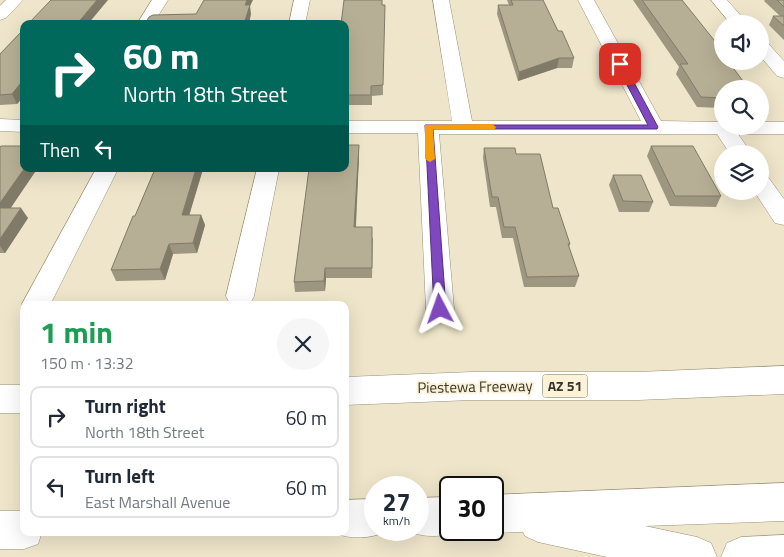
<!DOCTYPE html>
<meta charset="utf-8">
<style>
body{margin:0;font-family:"Titillium Web",sans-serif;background:#f6f6f7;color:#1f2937;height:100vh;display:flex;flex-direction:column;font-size:19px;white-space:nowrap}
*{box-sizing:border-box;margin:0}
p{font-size:16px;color:#747a83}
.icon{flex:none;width:28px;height:28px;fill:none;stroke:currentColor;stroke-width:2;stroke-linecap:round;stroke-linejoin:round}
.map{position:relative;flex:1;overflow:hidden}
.side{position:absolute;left:20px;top:301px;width:329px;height:235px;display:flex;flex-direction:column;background:#fff;border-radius:10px;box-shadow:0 5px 20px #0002}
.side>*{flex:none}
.hud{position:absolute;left:20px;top:20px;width:329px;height:152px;border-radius:10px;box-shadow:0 5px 20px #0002;background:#00695c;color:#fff;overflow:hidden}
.fabs{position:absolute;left:714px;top:15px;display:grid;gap:10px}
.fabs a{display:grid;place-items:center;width:55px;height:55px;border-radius:50%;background:#fff;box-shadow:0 5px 20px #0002;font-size:25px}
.speed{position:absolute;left:364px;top:476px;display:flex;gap:10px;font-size:25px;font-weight:700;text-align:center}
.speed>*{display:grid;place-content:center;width:65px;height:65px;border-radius:50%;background:#fff;box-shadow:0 5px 20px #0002;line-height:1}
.speed small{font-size:12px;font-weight:400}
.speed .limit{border:2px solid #111;border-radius:8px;background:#fff;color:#111}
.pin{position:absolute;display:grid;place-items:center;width:42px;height:42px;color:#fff;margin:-21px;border-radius:10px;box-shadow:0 2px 8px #0006}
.me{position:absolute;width:55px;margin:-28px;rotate:356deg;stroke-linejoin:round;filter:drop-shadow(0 0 4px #0008)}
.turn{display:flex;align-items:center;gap:18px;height:105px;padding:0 20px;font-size:22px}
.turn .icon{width:65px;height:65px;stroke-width:2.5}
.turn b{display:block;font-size:35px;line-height:42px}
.then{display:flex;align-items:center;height:48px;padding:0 20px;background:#0003;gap:10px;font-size:19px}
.round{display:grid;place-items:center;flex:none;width:52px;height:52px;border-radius:26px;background:#f6f6f7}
.headline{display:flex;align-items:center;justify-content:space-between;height:85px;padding:0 20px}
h1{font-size:30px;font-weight:700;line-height:38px;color:#1e9e55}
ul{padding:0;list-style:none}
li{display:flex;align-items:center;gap:15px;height:62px;margin:0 10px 8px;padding:0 10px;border:2px solid #e0e1e3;border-radius:10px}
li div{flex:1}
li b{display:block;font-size:19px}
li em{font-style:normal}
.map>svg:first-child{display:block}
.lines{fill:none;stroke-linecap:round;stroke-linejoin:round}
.minor-casing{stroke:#989077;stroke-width:1}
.highway-casing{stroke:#989077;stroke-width:1}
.minor{fill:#fff;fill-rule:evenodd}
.highway{fill:#fff;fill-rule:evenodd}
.wall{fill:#9d9680}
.shaded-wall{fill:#807a68}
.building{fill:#b7af95;stroke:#807a68}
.route{fill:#7f48bf;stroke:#532f7c}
.slow{fill:#f59e0b}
.labels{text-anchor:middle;stroke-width:4;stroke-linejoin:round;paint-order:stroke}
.shield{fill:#fbf2d7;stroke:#736e5f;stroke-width:1}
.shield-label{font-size:14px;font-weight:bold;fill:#39352b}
.street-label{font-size:15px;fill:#39352b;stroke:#fbf2d7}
</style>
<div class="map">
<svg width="784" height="557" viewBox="0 0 784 557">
<rect width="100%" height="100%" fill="#eee5ca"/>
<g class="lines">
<defs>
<g id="minor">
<path d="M6,0H23L6,18L0,20V6Z"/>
<path d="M152,0H168L153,24H137Z"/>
<path d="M294,0H310L305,24H289Z"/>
<path d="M433,0H449L472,121H641L578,0H594L661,121L722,122V126H760V122H784V134H738L752,154H730L717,134H439L454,309L450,317L440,320L430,317L426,309L418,133H345V121H452Z"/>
<path d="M711,0H727L748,24H731Z"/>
<path d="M760,40L766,41L784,61V78L777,76L760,56Z"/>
<path d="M0,119L24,120V132L0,131Z"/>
<path d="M96,169H118L50,305H24V308L22,304Z"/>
<path d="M257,169H279L254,296L250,304H230L226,296Z"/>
<path d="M760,175L768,177L784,199V225L775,223L754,191H760Z"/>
</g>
<g id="highway">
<path d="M784,366V394L638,400H472L345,405V377L472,372H638Z"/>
<rect x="0" y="385" width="24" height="28"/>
<path d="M784,483V521L645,526L697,537L711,543L717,557H607L538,542L525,536L523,532L492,533L485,530H492V495Z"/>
<path d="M450,497V530H462C443,538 423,538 405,530H418V498Z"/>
<path d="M375,499V530L388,531C370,539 351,540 332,532H345V500Z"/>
<path d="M0,511H24V532H42L38,544L24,549H0Z"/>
<path d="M784,535V557H721L727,543L741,537Z"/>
</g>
</defs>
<!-- minor casing -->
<use href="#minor" class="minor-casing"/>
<!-- highway casing -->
<use href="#highway" class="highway-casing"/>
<!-- minor -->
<use href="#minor" class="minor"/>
<!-- highway -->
<use href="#highway" class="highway"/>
</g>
<!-- wall -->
<g class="wall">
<path d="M382,0L383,95L372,96V105H345V24Z"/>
<path d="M507,0H543L558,31L574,58L572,68H557L518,81L497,14L498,5H509Z"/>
<path d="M633,0H682L722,89V108L697,107L676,74L679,67Z"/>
<path d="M765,0H784V40L769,25L773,16H780L764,1Z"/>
<path d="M24,29V96L17,104L0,105V54Z"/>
<path d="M651,146L721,196L716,207L670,206L647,156Z"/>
<path d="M0,147L37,169L10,208L28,218L5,253H0Z"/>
<path d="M484,148L516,154L553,208L570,244L569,247L579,276L575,287H524L513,238H502L496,207H490L483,158Z"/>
<path d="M359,155L356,227L373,238L372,278H326L325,291L295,292L294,282Z"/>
<path d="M155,169H203L189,215H201L205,225L197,253L173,254L165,280L116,281L111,270L135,216Z"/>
<path d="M613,175L653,202L649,212H619L609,185Z"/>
</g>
<!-- shaded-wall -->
<g class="shaded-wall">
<path d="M97,0H108L88,24H77Z"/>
<path d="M247,0H253L250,6L251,14L249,24H244L245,5Z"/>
<path d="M559,58L557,68L518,81L519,72Z"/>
<path d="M24,79V96L17,104L12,94Z"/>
<path d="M359,145V155L355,238L354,227Z"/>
<path d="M24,169H37L4,218L0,213V203Z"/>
<path d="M196,169H203L186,226L182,215Z"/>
<path d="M21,208L28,218L5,253L0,246V239Z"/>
<path d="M201,215L205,225L197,253L193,243Z"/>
<path d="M169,244L173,254L165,280L160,269Z"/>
<path d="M325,268L326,278L325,291L324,281Z"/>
</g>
<!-- building -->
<g class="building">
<path d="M51,0H97L77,24H28Z"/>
<path d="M204,0H247L245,5H250L244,24H145L149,17L153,15L196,14Z"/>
<path d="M344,0H382V5H385L383,85L371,86V95H345V24H341Z"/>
<path d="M511,0H543L558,31H562L574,58H559L519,72L498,5H513Z"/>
<path d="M642,0H682L722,50V61H728L749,89H722V98L701,97L680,64H688Z"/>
<path d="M777,0H784V7Z"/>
<path d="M773,16H784V26Z"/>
<path d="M24,29V79L12,94L0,95V54Z"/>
<path d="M345,145H359L354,227H372V268H325L324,281L294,282L309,169H345Z"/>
<path d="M1,146H24V169L0,203V147Z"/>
<path d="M651,146H693L721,196H675Z"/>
<path d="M484,148H515L516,154H540L553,208H558L570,244H568L579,276L527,277L515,227H504L498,197H492Z"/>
<path d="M155,169H196L182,215H201L193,243L169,244L160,269L111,270L133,216H135Z"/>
<path d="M613,175H641L653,202L623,201Z"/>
<path d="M0,208H21L0,239Z"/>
</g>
<!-- route -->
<path class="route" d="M617,62L624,64L658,127L657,129H433L446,309L445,312H436L434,309L425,125H648L616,64Z"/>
<!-- slow -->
<path class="slow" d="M492,124L496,127L495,129H433L435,159L430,162L425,159V125Z"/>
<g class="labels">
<!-- shield labels -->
<rect class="shield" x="542.5" y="374.5" width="45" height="23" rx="4"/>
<g class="shield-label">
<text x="565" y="391">AZ 51</text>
</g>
<!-- street labels -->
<g class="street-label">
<text transform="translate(475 387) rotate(-1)" y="5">Piestewa Freeway</text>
</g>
</g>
</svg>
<div class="fabs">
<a><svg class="icon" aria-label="sound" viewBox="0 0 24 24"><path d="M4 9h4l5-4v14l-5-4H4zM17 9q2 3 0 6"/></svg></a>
<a><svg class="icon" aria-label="search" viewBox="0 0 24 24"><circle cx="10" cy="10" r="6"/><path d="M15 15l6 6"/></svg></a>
<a><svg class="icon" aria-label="layers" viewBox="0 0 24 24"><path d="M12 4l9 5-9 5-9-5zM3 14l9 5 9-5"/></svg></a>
</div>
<div class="speed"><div>27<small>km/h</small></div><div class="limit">30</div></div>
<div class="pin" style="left:620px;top:64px;background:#d93025"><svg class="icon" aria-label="arrive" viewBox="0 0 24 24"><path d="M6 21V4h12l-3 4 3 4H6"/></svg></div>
<svg class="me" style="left:440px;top:309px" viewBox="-20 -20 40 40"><path d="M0-17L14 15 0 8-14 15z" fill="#7f48bf" stroke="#fff" stroke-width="4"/></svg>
<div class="hud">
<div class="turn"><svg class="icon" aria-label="right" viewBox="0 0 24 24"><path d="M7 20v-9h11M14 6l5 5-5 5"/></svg><div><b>60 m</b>North 18th Street</div></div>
<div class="then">Then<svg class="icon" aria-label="left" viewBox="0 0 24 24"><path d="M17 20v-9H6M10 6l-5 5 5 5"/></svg></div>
</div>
<section class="side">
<div class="headline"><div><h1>1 min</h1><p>150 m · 13:32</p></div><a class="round"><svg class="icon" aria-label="close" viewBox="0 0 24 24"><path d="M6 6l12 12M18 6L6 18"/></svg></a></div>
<ul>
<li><svg class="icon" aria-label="right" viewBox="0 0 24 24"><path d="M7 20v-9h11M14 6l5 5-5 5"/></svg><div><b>Turn right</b><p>North 18th Street</p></div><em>60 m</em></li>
<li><svg class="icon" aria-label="left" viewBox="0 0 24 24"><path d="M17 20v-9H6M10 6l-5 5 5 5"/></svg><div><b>Turn left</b><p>East Marshall Avenue</p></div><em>60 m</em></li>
</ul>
</section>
</div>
